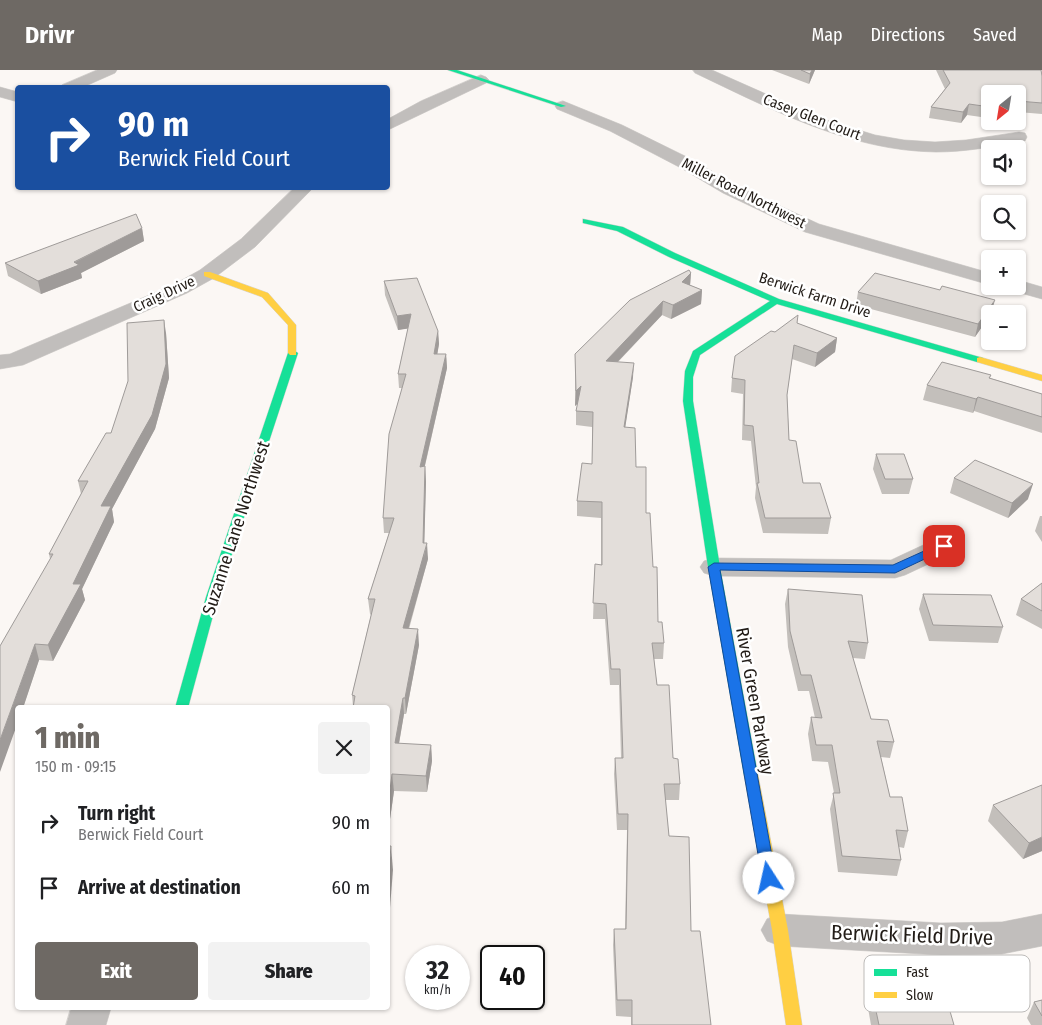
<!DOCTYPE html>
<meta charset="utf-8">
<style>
body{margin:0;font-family:"Fira Sans Condensed",sans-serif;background:#f2f2f2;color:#202124;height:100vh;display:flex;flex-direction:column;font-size:19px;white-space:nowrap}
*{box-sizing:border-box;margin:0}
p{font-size:16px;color:#757577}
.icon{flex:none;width:28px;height:28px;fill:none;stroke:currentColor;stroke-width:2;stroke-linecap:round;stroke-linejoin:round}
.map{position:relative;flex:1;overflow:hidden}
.details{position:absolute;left:15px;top:635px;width:375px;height:305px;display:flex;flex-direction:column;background:#fff;border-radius:5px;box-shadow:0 1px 4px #0004}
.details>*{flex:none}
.top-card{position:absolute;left:15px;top:15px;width:375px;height:105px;border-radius:5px;box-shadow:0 1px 4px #0004;background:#1a4fa0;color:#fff;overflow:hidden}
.needle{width:32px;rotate:210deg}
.controls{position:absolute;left:981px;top:15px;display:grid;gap:10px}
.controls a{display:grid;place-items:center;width:45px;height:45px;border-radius:5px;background:#fff;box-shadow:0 1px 4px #0004;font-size:25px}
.speed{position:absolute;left:405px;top:875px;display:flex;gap:10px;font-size:25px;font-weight:700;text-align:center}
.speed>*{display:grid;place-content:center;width:65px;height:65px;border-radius:50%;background:#fff;box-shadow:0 1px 4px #0004;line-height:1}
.speed small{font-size:12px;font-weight:400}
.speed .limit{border:2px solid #111;border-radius:8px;background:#fff;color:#111}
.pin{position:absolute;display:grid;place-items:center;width:42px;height:42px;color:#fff;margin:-21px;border-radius:10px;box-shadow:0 2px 8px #0006}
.me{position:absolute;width:55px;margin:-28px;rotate:350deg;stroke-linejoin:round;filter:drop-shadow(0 0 4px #0008)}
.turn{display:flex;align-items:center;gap:18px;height:105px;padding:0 20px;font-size:22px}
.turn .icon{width:65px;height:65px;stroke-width:2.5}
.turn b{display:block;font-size:35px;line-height:42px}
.round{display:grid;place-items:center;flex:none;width:52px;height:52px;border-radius:5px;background:#f2f2f2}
.head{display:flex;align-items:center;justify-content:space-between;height:85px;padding:0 20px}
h1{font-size:30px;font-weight:800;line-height:38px;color:#6e6964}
.button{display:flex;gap:10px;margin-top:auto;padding:10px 20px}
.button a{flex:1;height:58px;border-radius:5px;background:#6e6964;color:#fff;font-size:20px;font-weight:800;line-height:58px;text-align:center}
.button a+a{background:#f2f2f2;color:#202124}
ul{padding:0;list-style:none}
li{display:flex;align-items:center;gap:15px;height:65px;padding:0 20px}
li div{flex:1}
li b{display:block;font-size:19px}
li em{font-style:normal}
header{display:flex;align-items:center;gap:30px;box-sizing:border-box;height:70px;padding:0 25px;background:#6e6964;color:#fff}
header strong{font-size:24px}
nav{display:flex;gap:28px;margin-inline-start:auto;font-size:18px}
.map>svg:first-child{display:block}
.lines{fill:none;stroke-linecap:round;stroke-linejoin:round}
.street-casing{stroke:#d7d4d1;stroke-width:1}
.fast-casing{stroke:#d7d4d1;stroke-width:1}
.slow-casing{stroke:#d7d4d1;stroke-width:1}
.street{fill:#c1bebc;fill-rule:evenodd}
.fast{fill:#16e098;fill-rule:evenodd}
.slow{fill:#ffcf43;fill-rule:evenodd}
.wall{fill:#c3bfbb}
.shaded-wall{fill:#9f9b99}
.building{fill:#e3deda;stroke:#9f9b99}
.route{fill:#1a73e8;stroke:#114b97}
.labels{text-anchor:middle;stroke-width:5;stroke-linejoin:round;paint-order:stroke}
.far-street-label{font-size:15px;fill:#221c17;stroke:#fff}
.street-label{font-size:18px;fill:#221c17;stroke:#fff}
.near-street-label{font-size:21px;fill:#221c17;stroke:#fff}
.key{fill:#fff;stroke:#bdbbb9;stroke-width:1}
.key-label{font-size:14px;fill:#221c17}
</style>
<header>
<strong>Drivr</strong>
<nav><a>Map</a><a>Directions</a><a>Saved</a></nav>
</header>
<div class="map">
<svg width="1042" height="955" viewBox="0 0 1042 955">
<rect width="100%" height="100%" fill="#fbf7f4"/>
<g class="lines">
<defs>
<g id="street">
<path d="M97,0H117L115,3L81,18H60L62,15Z"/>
<path d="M693,0H712L820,48L875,65L904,70L935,72L966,70L1019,62L1025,63L1027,67L1025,71L1019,72C992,77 964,82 936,82C849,81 771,39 695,3Z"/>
<path d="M481,5L486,7L489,10L486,13L388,60V49L421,31Z"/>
<path d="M0,17L18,22V32L0,27Z"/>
<path d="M563,31L622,55L693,90L735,115L819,154L990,203V215L805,162L723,123L681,98L610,61L557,39L555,36L557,33Z"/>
<path d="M294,118H313L255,177L214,208L187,223L23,295L0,299V285L10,284L173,215L200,200L241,169Z"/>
<path d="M1018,210L1042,217V229L1010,220L1007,216H1018Z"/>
<path d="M944,468L954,470L958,476L954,482L905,505L895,508L714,506L704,503L700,497L704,491L714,488L891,490L934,470Z"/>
<path d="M780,844L941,853L1002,852L1042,844V876L1002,884L941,885L780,876L767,871L761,860L767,849Z"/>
<path d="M71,938H111L106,955H66Z"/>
</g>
<g id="fast">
<path d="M448,0H457L566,36L561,37Z"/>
<path d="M583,149L623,157L675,183L779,229L983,288L985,290L983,292H977L777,234L700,285L693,307V331L720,497L758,705L756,709L751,710L746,709L744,705L708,497L683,331L685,301L693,281L770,231L669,187L617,161L583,153Z"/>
<path d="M293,280L298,283L218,527L188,638H175L206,527L288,283Z"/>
</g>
<g id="slow">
<path d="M204,202H210L268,223L296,255V285H290L288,283V255L262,227L204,206Z"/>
<path d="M980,287L1042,305V311L977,292V288Z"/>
<path d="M751,700L756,701L758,705L788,860L802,955H786L772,860L744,705L746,701Z"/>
</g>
</defs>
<!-- street casing -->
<use href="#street" class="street-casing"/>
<!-- fast casing -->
<use href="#fast" class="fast-casing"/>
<!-- slow casing -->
<use href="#slow" class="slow-casing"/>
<!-- street -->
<use href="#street" class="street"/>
<!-- fast -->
<use href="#fast" class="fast"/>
<!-- slow -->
<use href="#slow" class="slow"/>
</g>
<!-- wall -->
<g class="wall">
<path d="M772,0H815L809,14Z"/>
<path d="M936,0H1041L1042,6V44L1018,42V24H990V40H986L981,47L967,45L961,53L929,48L931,37L945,19Z"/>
<path d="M142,158L144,171L81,203L82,208L41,224L8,206L5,193Z"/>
<path d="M691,203L690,215L702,220L701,234L671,249L662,245L618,292L633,307L625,357L636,397L646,443L653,497L658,552L664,573L663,589H654L657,615L673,688L680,714L679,730H665L669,766L691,861L711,955H631V947L616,946L613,875L614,859H625L627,760H617L614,704L615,688H621L619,615H610L605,549H593L595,494L601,495V448L577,446V431L592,394V357L576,355V341L578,334L575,336V284Z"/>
<path d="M384,211L438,261L439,274L437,284H446L447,298L425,396L426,412L424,473L428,489L409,559L419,575L406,644H404L399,674L431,675L432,691L427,722L394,721L389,756H388V638L353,636L352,625L371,545L370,544L368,529L389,463H384L383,448L402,318H399L398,304L408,258L398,260L385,225Z"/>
<path d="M858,222L991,244H990V245L975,267L856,235Z"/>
<path d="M797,253L837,268L835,282L815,297L792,289L787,325L789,370L803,413L831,448L828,464L763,463L755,428L756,417L751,371L742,370L743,324L731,322L732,308Z"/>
<path d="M166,263L169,308L155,359L112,439L114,452L82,519L85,530L53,591L39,590L23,638L50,489L49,484L81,424L78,411L111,363Z"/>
<path d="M991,305L990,308L1042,324V363L974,341L973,343L923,330L927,315Z"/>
<path d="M876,384L913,409L909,424H882L873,399Z"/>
<path d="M954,408L1028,429L1008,448L950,423Z"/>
<path d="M1040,446H1042V472L1035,461Z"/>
<path d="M1042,513V559L1016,545L1021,529Z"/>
<path d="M788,519L868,573L865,589L853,588L871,649L894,672L890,688L881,687L890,727L908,761L904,778L899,777L901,790L897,806L838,802L830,739L834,723L828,692L812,691L808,664L811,647L815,648L809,621H798L788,577L785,534Z"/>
<path d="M923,524L1003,557L998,573L929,571L919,539Z"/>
<path d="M993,735L1042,781L1023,789L988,751Z"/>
<path d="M872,922L954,955H871L868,938Z"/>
<path d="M1042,930V955H1031L1027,948L1034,932Z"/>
</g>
<!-- shaded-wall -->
<g class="shaded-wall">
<path d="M812,0H815L809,14L810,4Z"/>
<path d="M988,29L986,40L981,47L983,36Z"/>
<path d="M969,34L967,45L961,53L963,42Z"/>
<path d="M142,158L144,171L81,203L82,208L41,224L38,211Z"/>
<path d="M691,203L690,216L682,212Z"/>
<path d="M702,220L701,234L671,249L673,235Z"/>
<path d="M995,230L991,244H990V245L975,267L978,254Z"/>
<path d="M663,231L662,245L605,305L606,291Z"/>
<path d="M411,244L412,258L398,260L397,246Z"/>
<path d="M164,250L166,263L169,308L155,359L112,439L114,452L82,519L85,530L53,591L48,575L73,514L101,436Z"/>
<path d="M438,261L439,274L435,298L434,284Z"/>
<path d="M837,268L835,282L815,297L817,283Z"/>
<path d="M446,284L447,298L421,412L420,397Z"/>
<path d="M634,293L633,307L623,372L624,357Z"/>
<path d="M581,316V330L575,336L576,321Z"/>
<path d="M978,327L974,341L973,343L976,329Z"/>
<path d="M425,396L426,412L424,486L427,473L428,489L404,574L403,558L423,473Z"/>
<path d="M1033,414L1028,429L1008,448L1012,433Z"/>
<path d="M418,559L419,575L406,644L405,628Z"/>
<path d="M35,574L39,590L23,638H18V652L0,702V670Z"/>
<path d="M403,628L404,644L396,690L395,673Z"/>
<path d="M431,675L432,691L427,722L426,706Z"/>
<path d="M392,704L394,721L389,756L388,736Z"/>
<path d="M1042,767V781L1023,789L1029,773Z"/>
<path d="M391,776L393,800L388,863V813Z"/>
</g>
<!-- building -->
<g class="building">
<path d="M801,0H812L810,4Z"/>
<path d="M943,0H1041L1042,6V33L1018,31V24H990V29H988L983,36L969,34L963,42L931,37L950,13Z"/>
<path d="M136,144L142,158L74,192L79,195L38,211L5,193Z"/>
<path d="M689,200L691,203L682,212L702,220L673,235L663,231L606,291L634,293L624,357L635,358L636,397H646V443H650L653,497H657L658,552H662L664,573H652L657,615H669L673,688L678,689L680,714H664L669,766L689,767L691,861H700L711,955H632V930H617L614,859H626L628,744H618L615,688H623L620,599H611L606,534L593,533L595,494L602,495V432L577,431L582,393L592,394L593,342L576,341L581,316L576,321L575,284L630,230Z"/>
<path d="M875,203L940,220L942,216L995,230L978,254L858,222Z"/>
<path d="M417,208L438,261L434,284H446L420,397L425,396L423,473H427L403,558L418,559L405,628H403L395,673L431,675L426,706L392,704L388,736V638H353L355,626L352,625L375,529H368L394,448H383L389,364L406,304H398L411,244L397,246L384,211Z"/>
<path d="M798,245L797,253L837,268L817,283L794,275L787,325L789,370L796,371L803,413H820L831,448H765L757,413H759L753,356L744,355L745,310L732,308L735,286L771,261L775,262Z"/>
<path d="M164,250L166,294L152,345L101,436H111L73,514H81L48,575L35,574L0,670V576L53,484H49L88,411H78L106,363H111L128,311L127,253Z"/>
<path d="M942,292L991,305L989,308L1042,324V347L978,327L976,329L927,315Z"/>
<path d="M876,384H904L913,409H885Z"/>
<path d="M975,390L1033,414L1012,433L954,408Z"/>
<path d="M1042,513V541L1021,529Z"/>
<path d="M788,519L862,525L868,573L848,571L871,649L888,650L894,672L877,671L890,727H902L908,761L896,760L901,790L842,786L833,723H840L832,675H816L811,647L822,648L811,605H801L790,561Z"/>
<path d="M923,524L991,525L1003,557L933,555Z"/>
<path d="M1042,715V767L1029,773L993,735Z"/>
<path d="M388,776H391L388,813Z"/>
<path d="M872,922L945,924L954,955H879Z"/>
<path d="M1042,930V946L1034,932Z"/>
</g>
<!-- route -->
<path class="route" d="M944,472L948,473L950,476L948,478L895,503L720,500L776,808L774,813L769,815L763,813L708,497L714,493L893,495Z"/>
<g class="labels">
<!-- far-street labels -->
<g class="far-street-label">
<text transform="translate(812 47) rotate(21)" y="5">Casey Glen Court</text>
<text transform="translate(744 123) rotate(27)" y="5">Miller Road Northwest</text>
<text transform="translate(164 224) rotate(-25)" y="5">Craig Drive</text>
<text transform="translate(815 225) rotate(18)" y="5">Berwick Farm Drive</text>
</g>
<!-- street labels -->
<g class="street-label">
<text transform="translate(236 458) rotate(-72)" y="6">Suzanne Lane Northwest</text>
<text transform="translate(755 631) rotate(80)" y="6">River Green Parkway</text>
</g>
<!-- near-street labels -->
<g class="near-street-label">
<text transform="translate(912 865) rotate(2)" y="7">Berwick Field Drive</text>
</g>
</g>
<!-- legend -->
<rect x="864" y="885" width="166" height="57" rx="8" class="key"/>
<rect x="874" y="899" width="23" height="7" fill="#16e098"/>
<rect x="874" y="922" width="23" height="6" fill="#ffcf43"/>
<g class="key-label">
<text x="906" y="907">Fast</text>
<text x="906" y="930">Slow</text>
</g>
</svg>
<div class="controls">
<a><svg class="needle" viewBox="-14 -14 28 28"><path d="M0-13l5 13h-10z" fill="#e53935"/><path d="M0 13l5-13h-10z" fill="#757577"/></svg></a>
<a><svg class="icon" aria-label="sound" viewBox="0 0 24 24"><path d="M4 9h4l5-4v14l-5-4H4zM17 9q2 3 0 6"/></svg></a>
<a><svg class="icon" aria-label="search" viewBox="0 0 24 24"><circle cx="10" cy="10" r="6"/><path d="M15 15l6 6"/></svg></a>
<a>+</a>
<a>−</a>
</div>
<div class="speed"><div>32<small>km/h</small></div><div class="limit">40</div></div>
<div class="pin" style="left:944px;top:476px;background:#d93025"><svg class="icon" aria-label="arrive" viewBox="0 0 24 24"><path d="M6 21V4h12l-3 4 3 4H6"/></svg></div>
<svg class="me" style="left:769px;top:808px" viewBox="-20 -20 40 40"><circle r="19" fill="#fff"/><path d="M0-13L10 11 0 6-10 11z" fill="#1a73e8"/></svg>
<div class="top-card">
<div class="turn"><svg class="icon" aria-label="right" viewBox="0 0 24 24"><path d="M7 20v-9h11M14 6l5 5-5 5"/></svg><div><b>90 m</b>Berwick Field Court</div></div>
</div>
<section class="details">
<div class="head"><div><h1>1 min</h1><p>150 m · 09:15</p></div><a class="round"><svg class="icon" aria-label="close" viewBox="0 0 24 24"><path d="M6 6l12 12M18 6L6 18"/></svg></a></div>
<ul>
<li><svg class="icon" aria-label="right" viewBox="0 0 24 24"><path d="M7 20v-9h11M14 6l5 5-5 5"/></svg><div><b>Turn right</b><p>Berwick Field Court</p></div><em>90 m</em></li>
<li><svg class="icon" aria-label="arrive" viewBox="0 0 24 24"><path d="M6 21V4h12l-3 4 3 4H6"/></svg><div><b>Arrive at destination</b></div><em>60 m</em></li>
</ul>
<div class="button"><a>Exit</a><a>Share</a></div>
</section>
</div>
